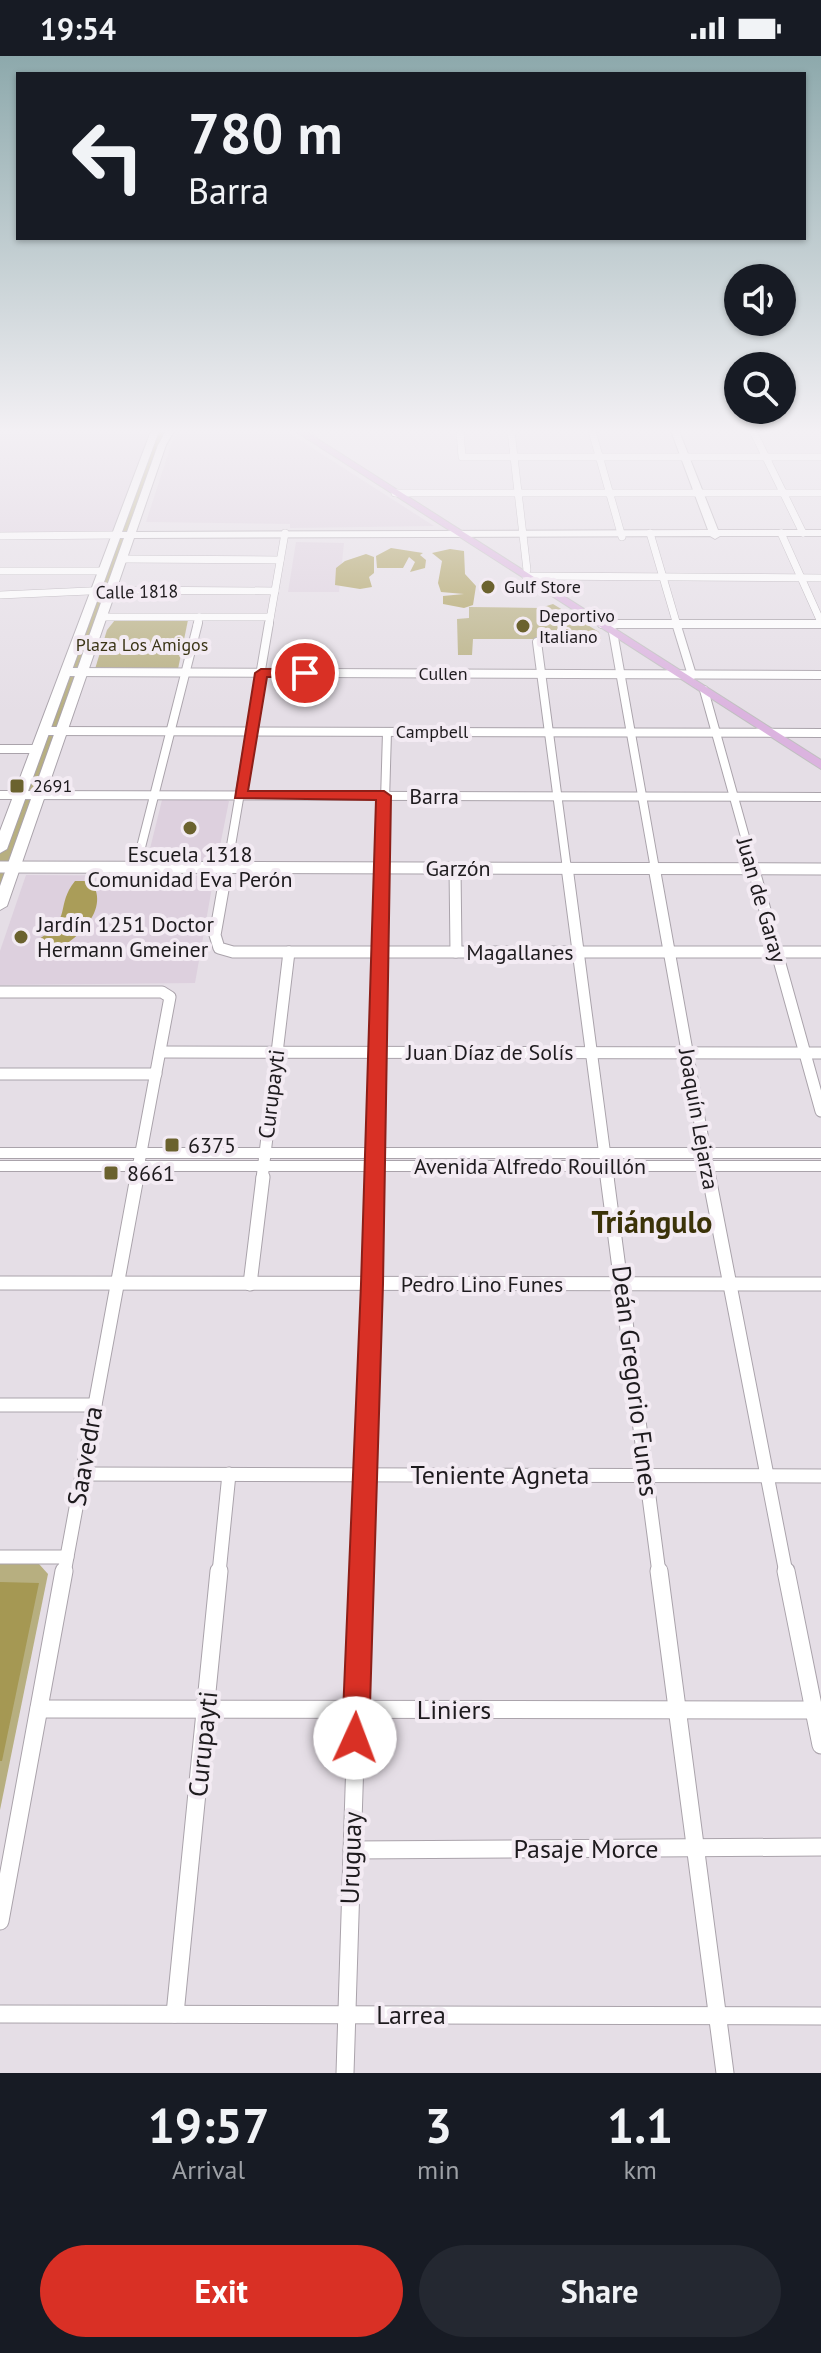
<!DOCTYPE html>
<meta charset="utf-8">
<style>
body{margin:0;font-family:"PT Sans",sans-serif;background:#242831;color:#f1f3f6;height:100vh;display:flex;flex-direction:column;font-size:30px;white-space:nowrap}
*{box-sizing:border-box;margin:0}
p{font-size:26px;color:#9ea1a6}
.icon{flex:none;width:44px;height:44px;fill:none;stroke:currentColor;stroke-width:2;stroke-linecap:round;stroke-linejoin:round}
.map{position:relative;height:2017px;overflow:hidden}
.details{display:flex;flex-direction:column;background:#171b24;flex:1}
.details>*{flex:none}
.banner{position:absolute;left:16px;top:16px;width:790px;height:168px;border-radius:0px;box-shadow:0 2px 6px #0004;background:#171b24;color:#f1f3f6;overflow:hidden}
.controls{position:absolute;left:724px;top:208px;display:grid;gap:16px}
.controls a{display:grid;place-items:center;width:72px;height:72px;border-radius:50%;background:#171b24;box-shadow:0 2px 6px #0004;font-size:40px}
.pin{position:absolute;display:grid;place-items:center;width:68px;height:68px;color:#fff;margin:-34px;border:4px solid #fff;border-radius:50%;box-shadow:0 2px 8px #0007}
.me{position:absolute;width:88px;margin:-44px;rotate:2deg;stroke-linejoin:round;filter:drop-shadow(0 0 6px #0008)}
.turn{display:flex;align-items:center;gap:28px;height:168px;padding:0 40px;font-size:36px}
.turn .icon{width:104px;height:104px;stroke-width:2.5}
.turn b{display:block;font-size:56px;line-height:68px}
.eta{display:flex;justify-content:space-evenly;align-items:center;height:136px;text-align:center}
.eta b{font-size:48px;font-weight:600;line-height:56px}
.cta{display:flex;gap:16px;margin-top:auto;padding:16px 40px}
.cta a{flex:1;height:92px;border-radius:48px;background:#d93025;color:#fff;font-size:32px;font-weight:600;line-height:92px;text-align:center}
.cta a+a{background:#242831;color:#f1f3f6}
.status{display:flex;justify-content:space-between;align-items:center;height:56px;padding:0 40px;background:#171b24;direction:ltr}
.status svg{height:22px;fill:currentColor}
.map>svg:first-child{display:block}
.built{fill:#ddd0de}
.green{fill:#b7af80}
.forest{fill:#aa9d59}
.water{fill:#a59853}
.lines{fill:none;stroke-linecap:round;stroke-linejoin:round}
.minor-far4-casing{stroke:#aaa3ab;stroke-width:8}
.minor-far3-casing{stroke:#aaa3ab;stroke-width:10}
.minor-far2-casing{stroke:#aaa3ab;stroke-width:13}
.minor-far1-casing{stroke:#aaa3ab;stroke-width:15}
.minor-casing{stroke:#aaa3ab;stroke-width:19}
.tertiary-casing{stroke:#aaa3ab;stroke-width:2}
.secondary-casing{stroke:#aaa3ab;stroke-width:2}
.primary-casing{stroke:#c0bfc0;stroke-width:2}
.minor-far4{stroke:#fff;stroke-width:7}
.minor-far3{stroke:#fff;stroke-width:8}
.minor-far2{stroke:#fff;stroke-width:11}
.minor-far1{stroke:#fff;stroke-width:13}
.minor{stroke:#fff;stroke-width:17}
.tertiary{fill:#fff;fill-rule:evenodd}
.secondary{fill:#fff;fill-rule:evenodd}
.primary{fill:#dbb3df;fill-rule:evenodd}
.route{fill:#d93025;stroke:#8d1f18;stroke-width:2}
.poi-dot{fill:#6b622e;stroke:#f3ebf3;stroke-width:3}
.labels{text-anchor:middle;stroke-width:8;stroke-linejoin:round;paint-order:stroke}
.far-poi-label{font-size:18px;fill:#1e1b1e;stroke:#f3ebf3;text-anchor:start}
.far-street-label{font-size:18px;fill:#1e1b1e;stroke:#f3ebf3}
.far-park-label{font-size:18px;fill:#3b3516;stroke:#f3ebf3}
.street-label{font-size:22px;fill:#1e1b1e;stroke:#f3ebf3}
.poi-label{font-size:22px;fill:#1e1b1e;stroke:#f3ebf3;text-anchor:start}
.near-street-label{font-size:26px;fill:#1e1b1e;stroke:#f3ebf3}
.district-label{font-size:30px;font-weight:bold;fill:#3b3308;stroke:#f3ebf3}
</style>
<div class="status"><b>19:54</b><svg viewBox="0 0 49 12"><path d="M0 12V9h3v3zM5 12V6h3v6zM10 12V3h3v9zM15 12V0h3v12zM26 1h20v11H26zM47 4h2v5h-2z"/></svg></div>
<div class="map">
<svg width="821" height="2017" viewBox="0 0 821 2017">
<rect width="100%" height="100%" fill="#e5dee6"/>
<!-- built -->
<g class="built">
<path d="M0,375H155L116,479L0,480Z"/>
<path d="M180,375H286L434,470L290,472V468L146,466L172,386Z"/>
<path d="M296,486L344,487L339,536H288Z"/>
<path d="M223,743L229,745L218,800L210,806L147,805L162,744Z"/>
<path d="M26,819L214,820L195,927L0,929V895Z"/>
</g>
<!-- green -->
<g class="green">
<path d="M155,375H170L0,850V793Z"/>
<path d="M553,548L599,576L601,583H473L472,599H458L457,563L469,562V551L540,552Z"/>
<path d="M115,564H188L178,613H95L107,574Z"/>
<path d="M0,1508H39L48,1518L0,1754Z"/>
</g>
<!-- forest -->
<g class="forest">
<path d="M391,492L423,497L420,499L426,504L425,512L410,516L415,506L409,501L403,512H377L376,500Z"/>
<path d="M450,493L464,495L465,518L476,530L473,549L464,552L443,548V540L464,538L441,536L438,527L442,505L432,497Z"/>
<path d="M366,498L374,501V517L369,521L372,531L360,533L335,529L336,512L345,505Z"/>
<path d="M75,825H91C113,856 71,888 47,900L39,893V883C73,863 55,850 75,825Z"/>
</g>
<!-- water -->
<path class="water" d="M0,1526L39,1527L2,1705H0Z"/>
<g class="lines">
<defs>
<g id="minor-far4">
<path d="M460,375L462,401H821"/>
<path d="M511,375L527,514"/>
<path d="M592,375L622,481"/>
<path d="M753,375L803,477"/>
<path d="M395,437H821"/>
<path d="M650,477L677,569"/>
<path d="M781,477L821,566"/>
<path d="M0,480L116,479"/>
<path d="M122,503L280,504"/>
<path d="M0,515H103"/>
<path d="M526,520L821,522"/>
<path d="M0,539L111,534L275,535"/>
<path d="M101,561H270"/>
<path d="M602,568H821"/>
<path d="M197,569L199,561"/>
<path d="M269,569L285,477"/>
</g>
<g id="minor-far3">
<path d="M676,567L692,619"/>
<path d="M602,568H821"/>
<path d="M613,576L655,813"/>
<path d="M537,586L567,813"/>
<path d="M65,616L821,619"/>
<path d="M704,634L754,813"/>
<path d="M44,675L821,677"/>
<path d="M0,693H37"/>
<path d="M0,739L821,741"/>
<path d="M0,811L756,813"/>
<path d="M136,811L198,567"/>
<path d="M227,813L269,567"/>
<path d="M383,813L387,676"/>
</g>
<g id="minor-far2">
<path d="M0,811L821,813"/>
<path d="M227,811L215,879L219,892L233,896H821"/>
<path d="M567,811L608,1123"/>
<path d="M654,811L710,1123"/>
<path d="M753,811L821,1055"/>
<path d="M455,812L456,896"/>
<path d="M0,936H162L170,941L136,1123"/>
<path d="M160,996L821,997"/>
<path d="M0,1018H156"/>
<path d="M262,1123L289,896"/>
<path d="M373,1123L383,811"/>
</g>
<g id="minor-far1">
<path d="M607,1121L659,1517"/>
<path d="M709,1121L786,1517"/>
<path d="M0,1227L821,1228"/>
<path d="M250,1228L263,1121"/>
<path d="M0,1349H95"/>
<path d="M82,1418L821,1420"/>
<path d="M0,1501H67"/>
<path d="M64,1517L137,1121"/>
<path d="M219,1517L229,1418"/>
<path d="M361,1517L373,1121"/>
</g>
<g id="minor">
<path d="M659,1515L725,2017"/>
<path d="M786,1515L821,1689"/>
<path d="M39,1653L818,1654"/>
<path d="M352,1794L821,1791"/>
<path d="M0,1865L64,1515"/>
<path d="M0,1958L821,1960"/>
<path d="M175,1958L219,1515"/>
<path d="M345,2017L361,1515"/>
</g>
<g id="tertiary">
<rect x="0" y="1092" width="821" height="10"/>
<rect x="0" y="1105" width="821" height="10"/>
</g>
<path id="secondary" d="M151,375H159L122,476H127L158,389L166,375H174L166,389L136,476L708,474L671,375H679L718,474H821V480H720L715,483L710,480L134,482L7,850L0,854V830L124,482H120L7,793L0,797V775Z"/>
<path id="primary" d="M295,375H305L821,704V713Z"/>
</defs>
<!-- minor-far4 casing -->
<use href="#minor-far4" class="minor-far4-casing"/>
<!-- minor-far3 casing -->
<use href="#minor-far3" class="minor-far3-casing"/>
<!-- minor-far2 casing -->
<use href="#minor-far2" class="minor-far2-casing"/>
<!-- minor-far1 casing -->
<use href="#minor-far1" class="minor-far1-casing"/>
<!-- minor casing -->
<use href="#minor" class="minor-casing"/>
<!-- tertiary casing -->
<use href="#tertiary" class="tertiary-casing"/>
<!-- secondary casing -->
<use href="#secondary" class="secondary-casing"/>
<!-- primary casing -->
<use href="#primary" class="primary-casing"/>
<!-- minor-far4 -->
<use href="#minor-far4" class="minor-far4"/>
<!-- minor-far3 -->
<use href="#minor-far3" class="minor-far3"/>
<!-- minor-far2 -->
<use href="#minor-far2" class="minor-far2"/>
<!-- minor-far1 -->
<use href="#minor-far1" class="minor-far1"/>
<!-- minor -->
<use href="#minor" class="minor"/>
<!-- tertiary -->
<use href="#tertiary" class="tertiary"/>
<!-- secondary -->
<use href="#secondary" class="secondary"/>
<!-- primary -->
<use href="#primary" class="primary"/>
</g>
<!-- sky -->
<linearGradient id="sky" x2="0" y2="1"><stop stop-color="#8da9ac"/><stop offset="0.57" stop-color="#f3f0f4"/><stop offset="1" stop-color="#f3f0f4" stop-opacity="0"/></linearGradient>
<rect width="821" height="658" fill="url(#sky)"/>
<!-- route -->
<path class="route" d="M261,613H305L311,617L305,621H267L248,735H384L391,740L383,1228L369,1682L365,1690L355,1694L346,1690L342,1682L361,1228L376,744L235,742L255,617Z"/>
<!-- markers -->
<g class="poi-dot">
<circle cx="488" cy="531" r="8"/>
<circle cx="523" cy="570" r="8"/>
<rect x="9" y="722" width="16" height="16" rx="4"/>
<circle cx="190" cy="772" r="8"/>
<circle cx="21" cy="881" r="8"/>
<rect x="164" y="1081" width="16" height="16" rx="4"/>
<rect x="103" y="1109" width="16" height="16" rx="4"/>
</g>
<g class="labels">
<!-- far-poi labels -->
<g class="far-poi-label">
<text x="504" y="537">Gulf Store</text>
<text x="539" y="566">Deportivo<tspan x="539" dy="21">Italiano</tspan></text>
<text x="33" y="736">2691</text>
</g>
<!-- far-street labels -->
<g class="far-street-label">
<text transform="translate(137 536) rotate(-1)" y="6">Calle 1818</text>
<text x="443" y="624">Cullen</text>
<text x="432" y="682">Campbell</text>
</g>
<!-- far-park labels -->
<g class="far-park-label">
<text x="142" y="595">Plaza Los Amigos</text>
</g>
<!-- street labels -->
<g class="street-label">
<text x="434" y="748">Barra</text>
<text x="458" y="820">Garzón</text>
<text transform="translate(762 844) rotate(74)" y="8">Juan de Garay</text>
<text x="520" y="904">Magallanes</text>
<text x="490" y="1004">Juan Díaz de Solís</text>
<text transform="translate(271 1038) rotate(-83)" y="8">Curupayti</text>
<text transform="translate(699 1063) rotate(80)" y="8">Joaquín Lejarza</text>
<text x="530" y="1118">Avenida Alfredo Rouillón</text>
<text x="482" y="1236">Pedro Lino Funes</text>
</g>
<!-- poi labels -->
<g class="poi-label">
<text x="190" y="806" text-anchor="middle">Escuela 1318<tspan x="190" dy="25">Comunidad Eva Perón</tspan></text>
<text x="37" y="876">Jardín 1251 Doctor<tspan x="37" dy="25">Hermann Gmeiner</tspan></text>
<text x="188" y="1097">6375</text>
<text x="127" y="1125">8661</text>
</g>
<!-- near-street labels -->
<g class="near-street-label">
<text transform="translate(635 1325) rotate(83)" y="9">Deán Gregorio Funes</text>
<text transform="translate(85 1400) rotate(-80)" y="9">Saavedra</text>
<text x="500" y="1428">Teniente Agneta</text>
<text x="454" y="1663">Liniers</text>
<text transform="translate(203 1688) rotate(-84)" y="9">Curupayti</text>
<text x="586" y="1802">Pasaje Morce</text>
<text transform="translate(351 1802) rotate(-88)" y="9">Uruguay</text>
<text x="411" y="1968">Larrea</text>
</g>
<!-- district labels -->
<g class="district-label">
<text x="652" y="1177">Triángulo</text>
</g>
</g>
</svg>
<div class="controls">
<a><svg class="icon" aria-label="sound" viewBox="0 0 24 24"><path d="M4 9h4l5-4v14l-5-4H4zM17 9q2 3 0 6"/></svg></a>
<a><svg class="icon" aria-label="search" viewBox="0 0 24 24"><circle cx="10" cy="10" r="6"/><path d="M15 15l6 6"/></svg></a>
</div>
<div class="pin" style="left:305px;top:617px;background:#d93025"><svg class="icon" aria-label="arrive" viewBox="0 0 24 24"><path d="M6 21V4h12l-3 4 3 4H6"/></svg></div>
<svg class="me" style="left:355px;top:1682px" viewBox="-20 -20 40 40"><circle r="19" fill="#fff"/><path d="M0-13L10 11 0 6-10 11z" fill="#d93025"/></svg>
<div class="banner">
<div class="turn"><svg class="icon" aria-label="left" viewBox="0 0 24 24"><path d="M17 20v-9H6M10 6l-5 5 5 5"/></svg><div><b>780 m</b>Barra</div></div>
</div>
</div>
<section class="details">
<div class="eta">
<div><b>19:57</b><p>Arrival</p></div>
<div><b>3</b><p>min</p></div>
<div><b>1.1</b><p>km</p></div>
</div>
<div class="cta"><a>Exit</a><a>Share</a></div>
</section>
